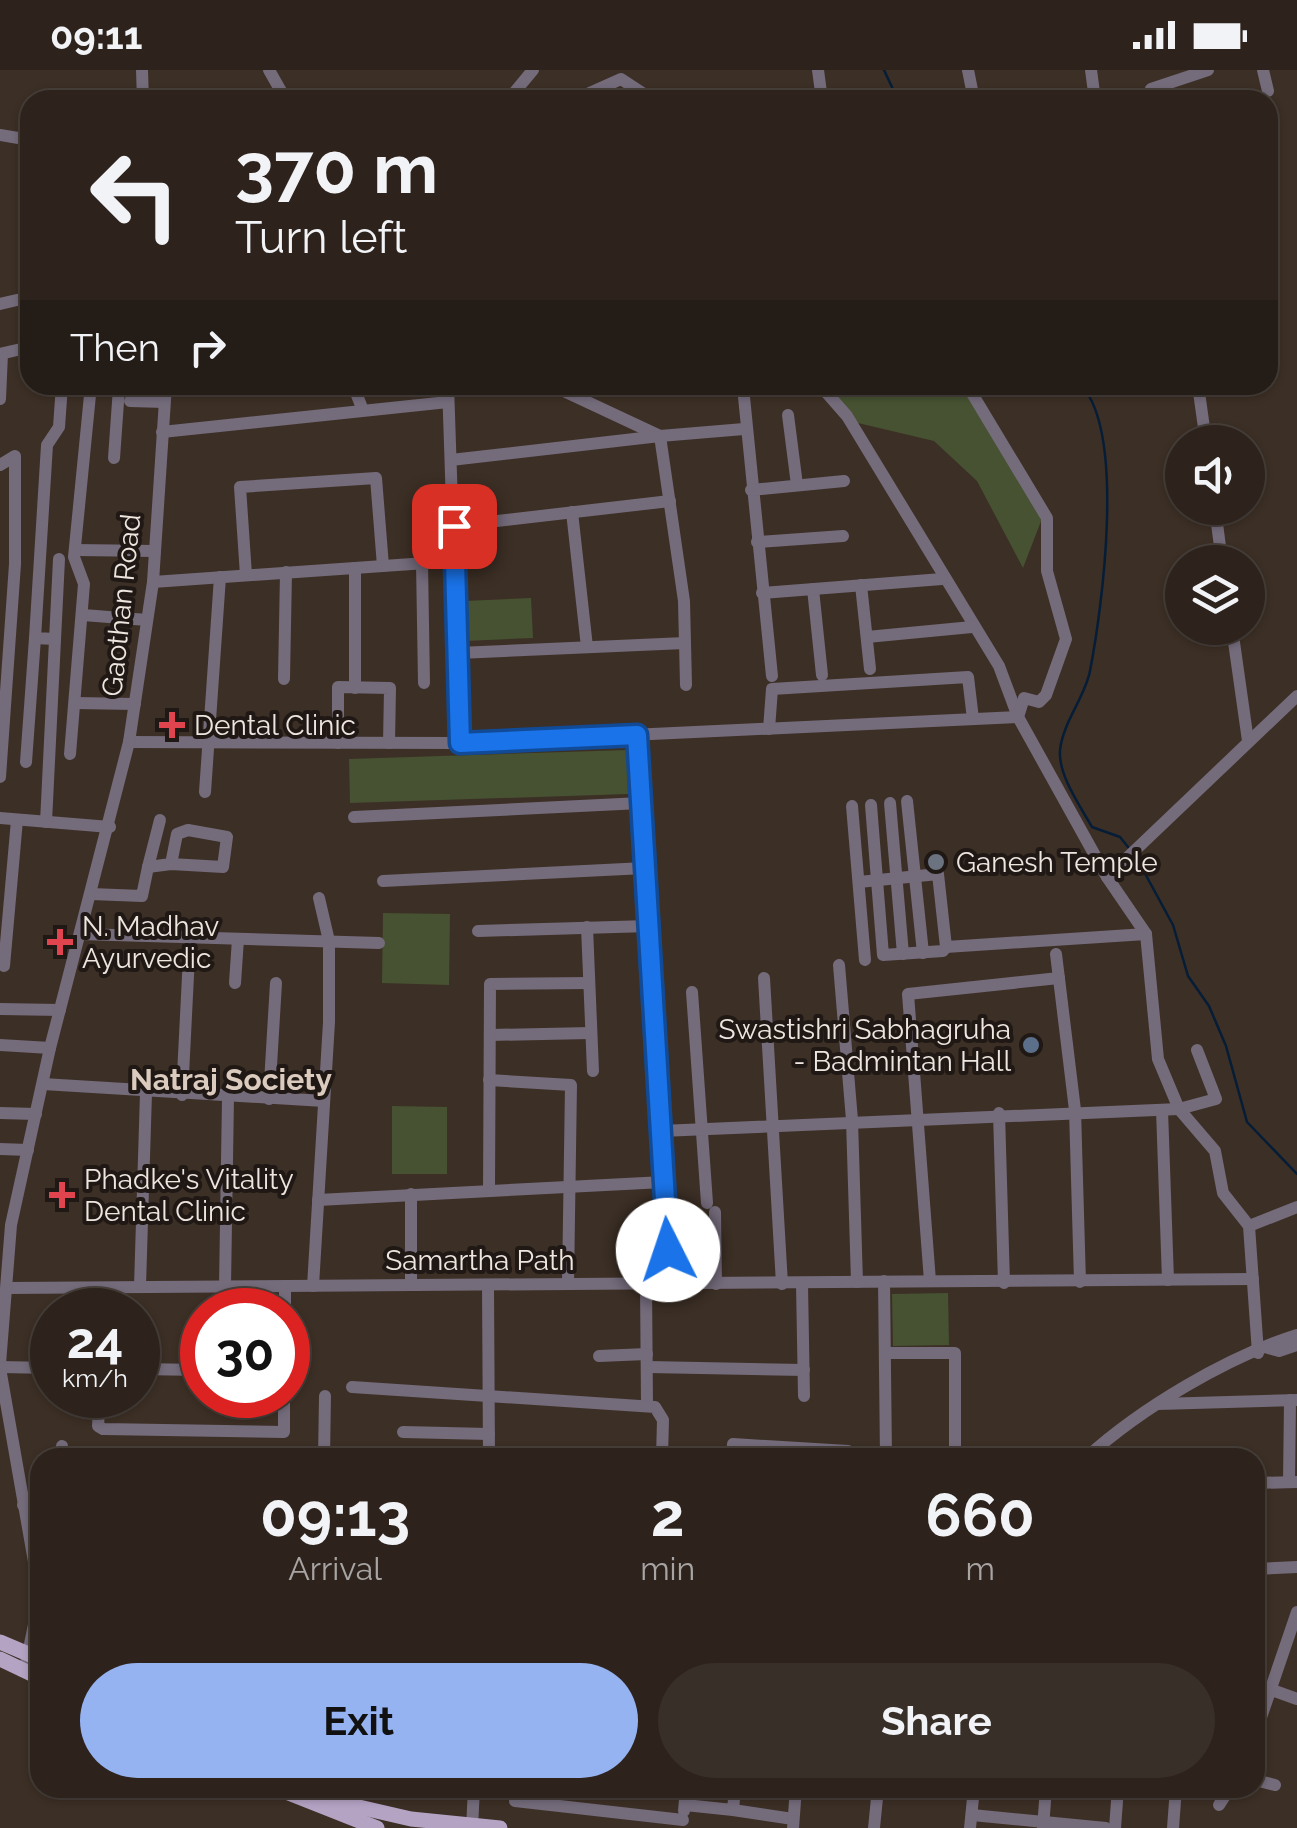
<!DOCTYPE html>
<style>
body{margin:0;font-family:Raleway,sans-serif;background:#392f29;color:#f1f3f6;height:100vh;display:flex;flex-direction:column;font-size:38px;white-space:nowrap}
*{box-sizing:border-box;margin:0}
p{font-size:32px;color:#a7a4a3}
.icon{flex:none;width:55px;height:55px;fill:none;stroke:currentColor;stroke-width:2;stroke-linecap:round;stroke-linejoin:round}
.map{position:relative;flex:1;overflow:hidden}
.drawer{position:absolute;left:30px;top:1378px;width:1235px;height:350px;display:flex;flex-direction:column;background:#2d231c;border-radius:30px;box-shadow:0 2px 8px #0004,0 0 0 2px #48403b}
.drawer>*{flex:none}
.hud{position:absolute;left:20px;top:20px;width:1258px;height:305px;border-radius:30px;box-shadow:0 2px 8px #0004,0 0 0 2px #48403b;background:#2d231c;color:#f1f3f6;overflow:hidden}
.controls{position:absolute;left:1165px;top:355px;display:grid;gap:20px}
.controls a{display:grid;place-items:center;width:100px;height:100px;border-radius:50%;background:#2d231c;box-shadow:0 2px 8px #0004,0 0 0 2px #48403b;font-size:50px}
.speed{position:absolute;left:30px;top:1218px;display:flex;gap:20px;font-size:50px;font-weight:700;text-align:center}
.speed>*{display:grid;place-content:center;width:130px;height:130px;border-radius:50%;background:#2d231c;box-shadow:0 2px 8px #0004,0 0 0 2px #48403b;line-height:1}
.speed small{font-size:25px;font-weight:400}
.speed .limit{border:15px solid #d22;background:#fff;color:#111}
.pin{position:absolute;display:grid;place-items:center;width:85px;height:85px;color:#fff;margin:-42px;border-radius:20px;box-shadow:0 5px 15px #0006}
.me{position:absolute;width:110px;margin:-55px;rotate:356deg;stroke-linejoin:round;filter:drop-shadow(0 0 8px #0008)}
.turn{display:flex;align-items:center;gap:35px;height:210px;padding:0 50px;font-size:45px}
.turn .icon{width:130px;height:130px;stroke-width:2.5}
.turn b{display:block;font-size:70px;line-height:85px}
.then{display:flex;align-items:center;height:95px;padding:0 50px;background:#0003;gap:20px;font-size:38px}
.eta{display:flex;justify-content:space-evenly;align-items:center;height:170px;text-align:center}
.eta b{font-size:60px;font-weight:700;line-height:70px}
.primary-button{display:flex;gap:20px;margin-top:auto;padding:20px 50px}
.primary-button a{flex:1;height:115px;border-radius:60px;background:#95b2f1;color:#111;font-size:40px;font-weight:700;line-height:115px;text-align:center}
.primary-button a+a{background:#392f29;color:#f1f3f6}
.status{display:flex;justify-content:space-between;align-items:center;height:70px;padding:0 50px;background:#2d231c;direction:ltr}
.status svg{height:28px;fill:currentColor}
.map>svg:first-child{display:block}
.green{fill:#465231}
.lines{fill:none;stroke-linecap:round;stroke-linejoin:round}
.stream{stroke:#061d38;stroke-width:2.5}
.minor{stroke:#746b7b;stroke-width:12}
.major{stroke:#b5a3c4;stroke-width:15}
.route-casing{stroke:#114b97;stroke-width:25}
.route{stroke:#1a73e8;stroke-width:18}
.health-dot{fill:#e0444e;stroke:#1f1814;stroke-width:4}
.worship-dot{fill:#6b7280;stroke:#1f1814;stroke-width:4}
.service-dot{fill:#5c6f8a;stroke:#1f1814;stroke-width:4}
.labels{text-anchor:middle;stroke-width:8;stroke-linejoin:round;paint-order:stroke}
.street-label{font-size:28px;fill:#eee5df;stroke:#1f1814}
.poi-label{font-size:28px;fill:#eee5df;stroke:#1f1814;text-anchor:start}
.neighbourhood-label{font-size:30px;font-weight:bold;fill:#dbcabe;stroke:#1f1814}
</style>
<div class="status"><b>09:11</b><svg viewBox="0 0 49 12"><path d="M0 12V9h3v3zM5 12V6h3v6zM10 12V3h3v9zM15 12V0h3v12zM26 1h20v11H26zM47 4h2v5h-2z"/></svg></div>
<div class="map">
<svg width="1297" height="1758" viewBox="0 0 1297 1758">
<rect width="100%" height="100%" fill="#3c2f25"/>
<!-- green -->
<g class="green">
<path d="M821,315H960L1043,446L1023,498L977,411L934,371L858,353Z"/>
<path d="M531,528L533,568L466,571L464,531Z"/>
<path d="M627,680L628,724L350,733L349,689Z"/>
<path d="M383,843L450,844L449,915L382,913Z"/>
<path d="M392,1036L447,1037V1104H392Z"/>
<path d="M948,1223L949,1275L893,1276L892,1224Z"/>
</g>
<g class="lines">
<!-- stream -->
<g class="stream">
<path d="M884,0L898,30"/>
<path d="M1081,315C1126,363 1102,539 1090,601C1085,627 1063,652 1060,680C1058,705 1080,736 1092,757L1120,767L1128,777"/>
<path d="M1136,787L1173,855L1188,906L1209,936L1226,976L1247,1052L1297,1104"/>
</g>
<!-- minor -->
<g class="minor">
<path d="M142,0L143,30"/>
<path d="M269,0L286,30"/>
<path d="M818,0L822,30"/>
<path d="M968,0L974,30"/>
<path d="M1091,0L1095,30"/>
<path d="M1263,0L1268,21"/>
<path d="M1151,19L1208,0"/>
<path d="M508,30L533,0"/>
<path d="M574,30L621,9L653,30"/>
<path d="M0,65L30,70"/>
<path d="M0,234L30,227"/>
<path d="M0,284L30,277"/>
<path d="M353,315L362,338"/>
<path d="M448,315L460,673"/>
<path d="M551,315L660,366L744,359"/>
<path d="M808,315L826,322L847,346L999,596L1018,647L1107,807L1146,864L1158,989L1179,1039L1215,1081L1223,1123L1249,1156L1258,1283"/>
<path d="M1198,315L1206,372"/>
<path d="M743,317L772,606"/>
<path d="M0,329L2,284"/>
<path d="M130,331L164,332"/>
<path d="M788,345L797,415"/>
<path d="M162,362L448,332"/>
<path d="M114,388L119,318L123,315"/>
<path d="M451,390L660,366L684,531L686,615"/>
<path d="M0,395L15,386V494L0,707"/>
<path d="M751,420L844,411"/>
<path d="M1215,438L1222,492"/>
<path d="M572,442L587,577"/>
<path d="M454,456L670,431"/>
<path d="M757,472L843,466"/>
<path d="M75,480L155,481"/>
<path d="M422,493L424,613"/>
<path d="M246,505L240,417L376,408L383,496"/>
<path d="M153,512L455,491"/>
<path d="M861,515L870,599"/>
<path d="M813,519L822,605"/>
<path d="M762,523L942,509"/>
<path d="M83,545L147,550"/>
<path d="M1232,558L1248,671"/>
<path d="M867,567L972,557"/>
<path d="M55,569L35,568L47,375L59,357L62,315"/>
<path d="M458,583L685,573"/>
<path d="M284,609L286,502"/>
<path d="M355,618V498"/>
<path d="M75,633L135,634"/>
<path d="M769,659L772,619L968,607L973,649"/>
<path d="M637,665L670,1214"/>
<path d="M129,672L460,673L1018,647L1024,628L1039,632L1046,625L1066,569L1047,501V448L967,315"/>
<path d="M338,673V617L390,618L389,673"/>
<path d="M70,684L84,514L74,487L91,315"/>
<path d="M26,692L35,568"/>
<path d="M205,722L220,507"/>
<path d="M907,731L923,883"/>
<path d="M890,733L903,884"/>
<path d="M871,735L883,885L943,881L946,877"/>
<path d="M852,736L865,890"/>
<path d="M354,747L641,733"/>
<path d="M0,748L110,757"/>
<path d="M46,752L59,489"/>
<path d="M148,797L160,750"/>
<path d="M1107,807L1297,626"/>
<path d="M383,811L645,798"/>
<path d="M859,812L938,804L946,877L1146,864"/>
<path d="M91,824L142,826L148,797L171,794L177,764L188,760L227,767L223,797L171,794"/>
<path d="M587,857L593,1001"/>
<path d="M478,861L649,856"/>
<path d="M80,864L379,873"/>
<path d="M1056,884L1075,1040L1080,1212"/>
<path d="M839,895L852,1050L857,1212"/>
<path d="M4,896L17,750"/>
<path d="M764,908L782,1214"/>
<path d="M235,913L238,869"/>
<path d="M692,922L707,1133"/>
<path d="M0,939L60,940"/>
<path d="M490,965L591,963"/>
<path d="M0,975L50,978"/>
<path d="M489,1010L571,1015L568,1214"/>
<path d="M43,1014L324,1031"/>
<path d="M182,1025L190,866"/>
<path d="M269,1029L276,913"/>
<path d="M1162,1040L1168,1210"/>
<path d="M0,1043L36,1044"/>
<path d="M999,1043L1004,1213"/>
<path d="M661,1061L1179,1039L1216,1029L1197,980"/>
<path d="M0,1079L28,1080"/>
<path d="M489,1120L490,914L589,913"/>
<path d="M318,1130L664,1112"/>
<path d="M715,1142L716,1214"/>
<path d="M1249,1156L1297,1137"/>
<path d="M884,1211L886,1388"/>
<path d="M930,1211L908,924L1059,908"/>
<path d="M646,1214L647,1336"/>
<path d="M802,1214L804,1326"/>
<path d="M411,1215V1124"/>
<path d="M488,1215L489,1388"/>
<path d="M140,1216L146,1023"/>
<path d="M225,1216L228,1027"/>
<path d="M313,1216L329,952V871L319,828"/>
<path d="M7,1218L1253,1209"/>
<path d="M285,1240V1216"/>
<path d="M1268,1278L1279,1281L1297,1275"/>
<path d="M886,1283H955V1388"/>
<path d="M599,1286L647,1284"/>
<path d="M0,1294L11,1155L50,978L129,672L153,512L166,315"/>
<path d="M0,1297L52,1298"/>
<path d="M648,1297L804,1300"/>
<path d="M0,1298L40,1526L26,1593"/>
<path d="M138,1299L202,1300"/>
<path d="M352,1317L655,1337L663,1350L662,1388"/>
<path d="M100,1325L98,1356L103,1359L284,1362V1325"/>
<path d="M1158,1334L1297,1330"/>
<path d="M403,1362L489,1364"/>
<path d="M61,1388L62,1376"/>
<path d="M324,1388L325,1326"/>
<path d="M732,1388L733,1374L848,1381"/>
<path d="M1086,1388C1141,1338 1227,1287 1297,1265"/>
<path d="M1289,1412L1290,1330"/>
<path d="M1255,1413L1297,1412"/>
<path d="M23,1435L40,1436"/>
<path d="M1255,1499L1297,1497"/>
<path d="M1272,1620L1297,1629"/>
<path d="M1255,1665L1297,1542"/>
<path d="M1255,1710L1275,1715"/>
<path d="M515,1731L683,1750"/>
<path d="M685,1735L733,1740L735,1718"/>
<path d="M1219,1735L1230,1718"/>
<path d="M733,1740L793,1749"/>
<path d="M684,1741L686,1718"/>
<path d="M972,1745L1106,1758"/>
<path d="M472,1758L474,1718"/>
<path d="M793,1758L796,1718"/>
<path d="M874,1758L878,1718"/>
<path d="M970,1758L974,1718"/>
<path d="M1043,1758L1046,1718"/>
<path d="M1115,1758L1118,1718"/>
<path d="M1173,1758L1176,1718"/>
</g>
<!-- major -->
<g class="major">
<path d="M0,1572L40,1589"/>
<path d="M0,1589L40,1608"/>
<path d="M276,1718L377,1758"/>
<path d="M312,1718L346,1734L411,1749L500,1758"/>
</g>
</g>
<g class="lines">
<defs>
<path id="route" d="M454,456L460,673L637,665L668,1180"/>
</defs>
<!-- route casing -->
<use href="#route" class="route-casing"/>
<!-- route -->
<use href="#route" class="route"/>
</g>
<!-- markers -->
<g class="health-dot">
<path d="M167 640h10v10h10v10h-10v10h-10v-10h-10v-10h10z"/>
<path d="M55 857h10v10h10v10h-10v10h-10v-10h-10v-10h10z"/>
<path d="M57 1110h10v10h10v10h-10v10h-10v-10h-10v-10h10z"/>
</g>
<circle class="worship-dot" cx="936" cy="792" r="10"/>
<circle class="service-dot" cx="1031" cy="975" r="10"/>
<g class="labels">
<!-- street labels -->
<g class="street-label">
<text transform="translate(121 535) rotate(-84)" y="10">Gaothan Road</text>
<text x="480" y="1200">Samartha Path</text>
</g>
<!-- poi labels -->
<g class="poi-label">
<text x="194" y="665">Dental Clinic</text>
<text x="956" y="802">Ganesh Temple</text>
<text x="82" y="866">N. Madhav<tspan x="82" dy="32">Ayurvedic</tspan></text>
<text x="1011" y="969" text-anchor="end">Swastishri Sabhagruha<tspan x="1011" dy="32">- Badmintan Hall</tspan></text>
<text x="84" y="1119">Phadke's Vitality<tspan x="84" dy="32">Dental Clinic</tspan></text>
</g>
<!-- neighbourhood labels -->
<g class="neighbourhood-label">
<text x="231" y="1020">Natraj Society</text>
</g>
</g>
</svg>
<div class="controls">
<a><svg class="icon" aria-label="sound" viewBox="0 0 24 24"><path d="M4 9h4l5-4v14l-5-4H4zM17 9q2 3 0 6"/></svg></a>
<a><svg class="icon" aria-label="layers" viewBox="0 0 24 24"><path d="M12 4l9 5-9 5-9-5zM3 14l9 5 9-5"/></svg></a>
</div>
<div class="speed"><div>24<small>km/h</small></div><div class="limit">30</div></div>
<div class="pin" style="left:454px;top:456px;background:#d93025"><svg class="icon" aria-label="arrive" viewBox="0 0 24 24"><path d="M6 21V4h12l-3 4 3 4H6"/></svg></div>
<svg class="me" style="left:668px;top:1180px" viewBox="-20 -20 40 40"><circle r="19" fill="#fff"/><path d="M0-13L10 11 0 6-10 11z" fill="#1a73e8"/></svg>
<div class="hud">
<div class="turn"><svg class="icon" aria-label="left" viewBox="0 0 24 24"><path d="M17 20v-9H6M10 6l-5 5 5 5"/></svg><div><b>370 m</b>Turn left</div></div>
<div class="then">Then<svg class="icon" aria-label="right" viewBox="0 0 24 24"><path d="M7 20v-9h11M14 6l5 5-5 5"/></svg></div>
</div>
<section class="drawer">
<div class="eta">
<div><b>09:13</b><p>Arrival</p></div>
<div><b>2</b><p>min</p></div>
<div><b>660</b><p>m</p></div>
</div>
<div class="primary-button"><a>Exit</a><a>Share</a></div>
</section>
</div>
